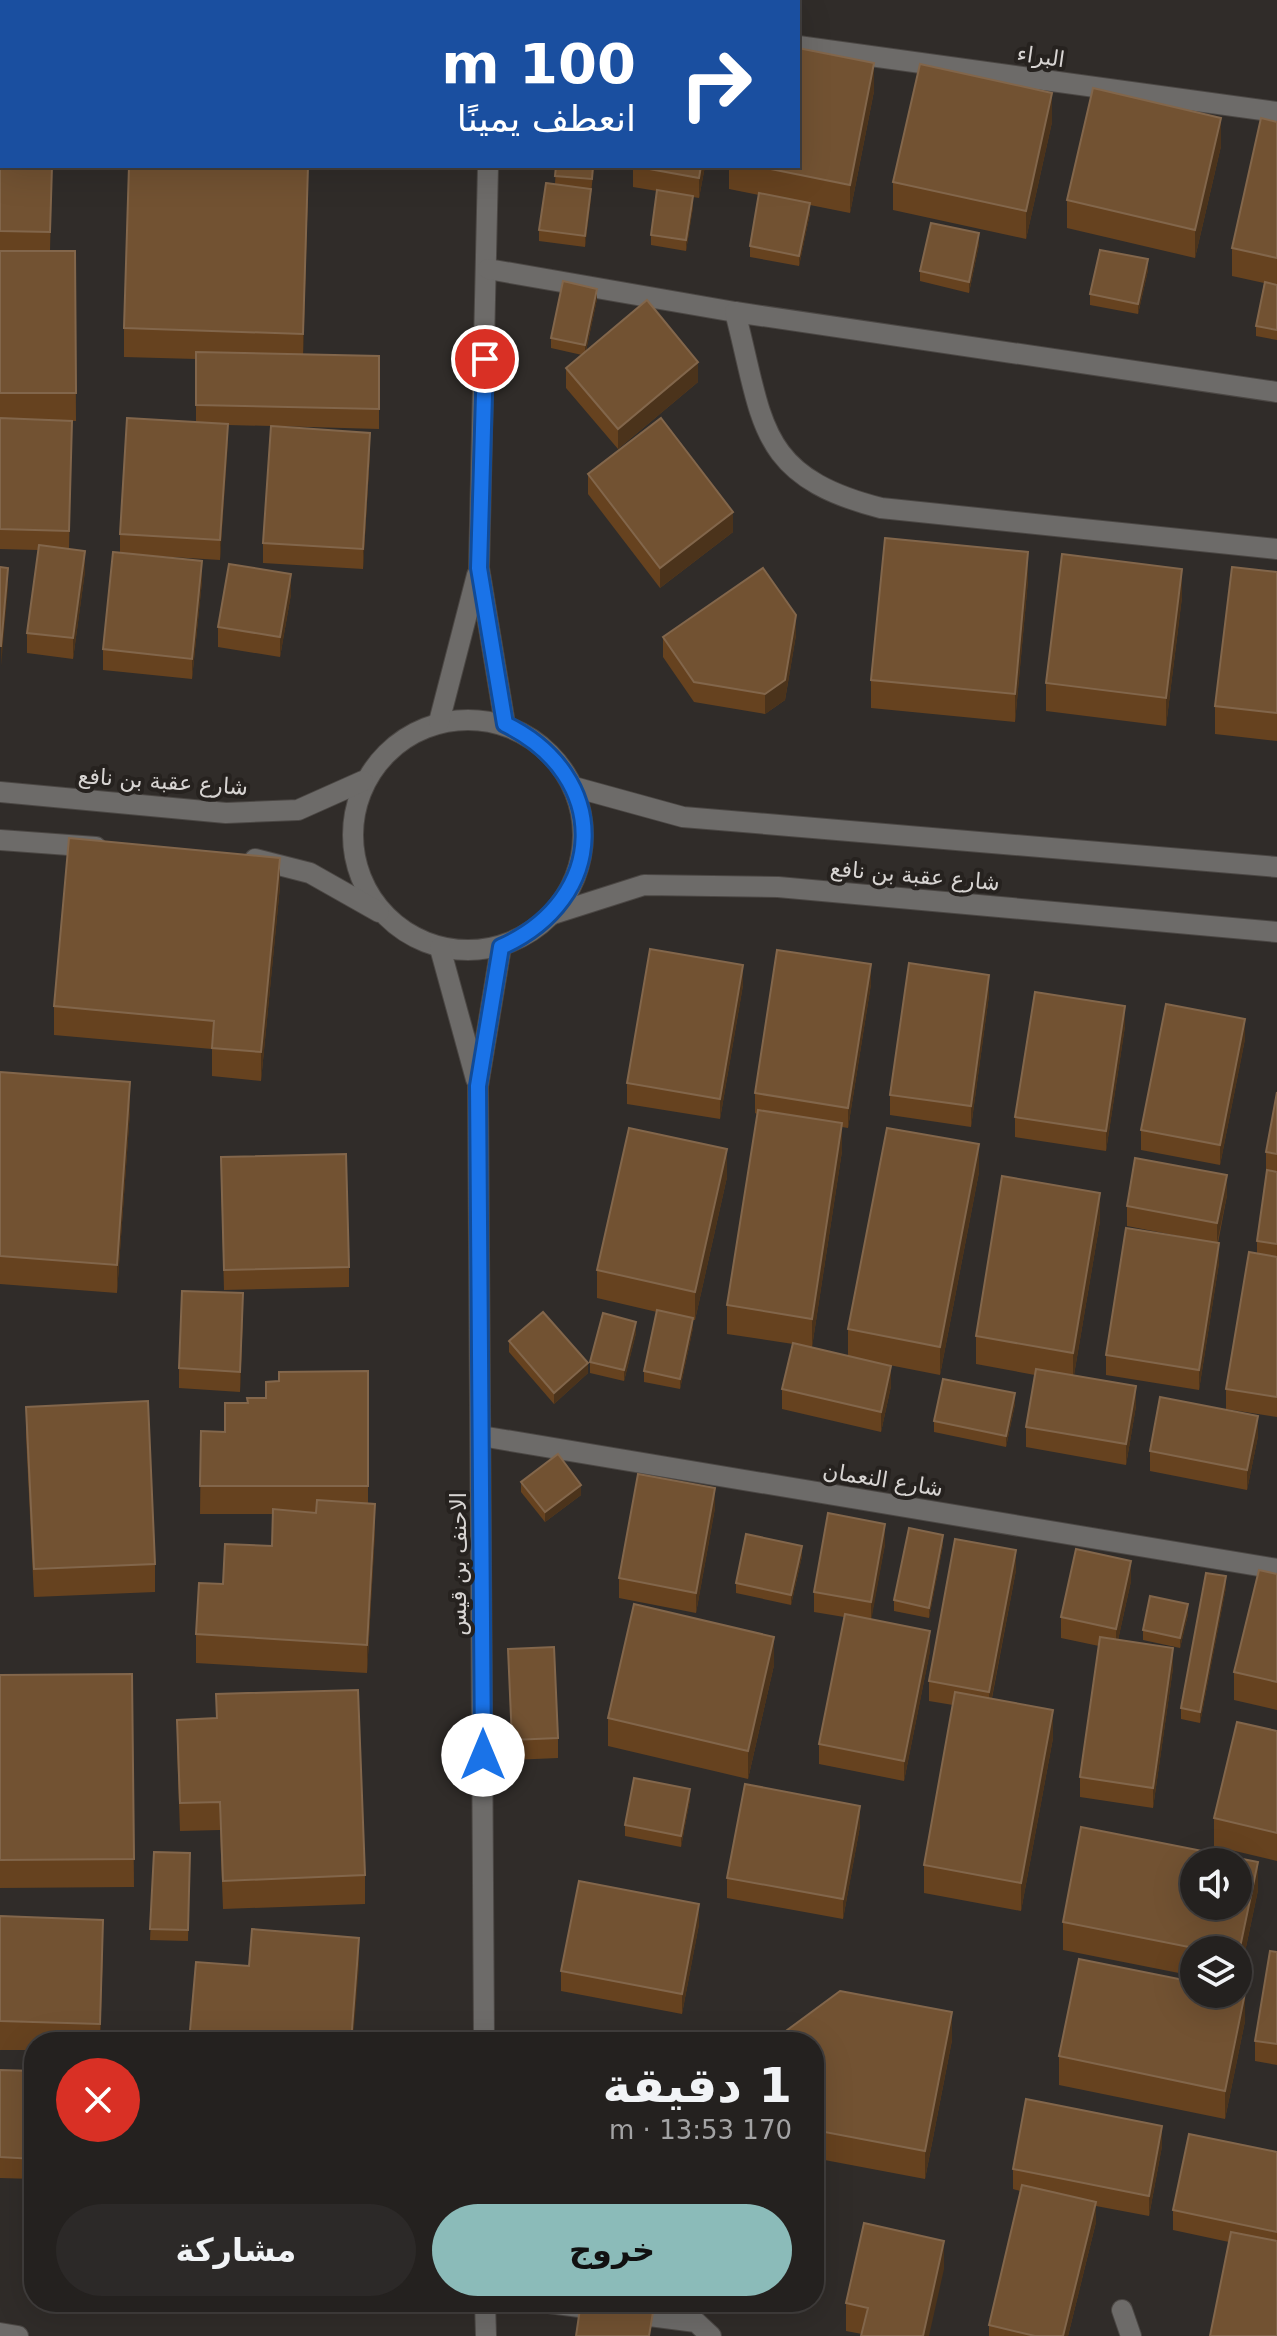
<!DOCTYPE html>
<html lang="ar">
<meta charset="utf-8">
<style>
body{margin:0;font-family:"DejaVu Sans",Cairo,sans-serif;background:#2c2928;color:#f1f3f6;direction:rtl;height:100vh;display:flex;flex-direction:column;font-size:30px;white-space:nowrap}
*{box-sizing:border-box;margin:0}
p{font-size:26px;color:#a3a3a4}
.icon{flex:none;width:44px;height:44px;fill:none;stroke:currentColor;stroke-width:2;stroke-linecap:round;stroke-linejoin:round}
.map{position:relative;flex:1;overflow:hidden;direction:ltr}
.panel{position:absolute;left:24px;top:2032px;width:800px;height:280px;display:flex;flex-direction:column;background:#24211f;border-radius:32px;box-shadow:0 8px 32px #0002,0 0 0 2px #413e3d;direction:rtl}
.panel>*{flex:none}
.hud{position:absolute;left:0px;top:0px;width:800px;height:168px;box-shadow:0 8px 32px #0002,0 0 0 2px #413e3d;direction:rtl;background:#1a4fa0;color:#fff;overflow:hidden}
.tools{position:absolute;left:1180px;top:1848px;display:grid;gap:16px}
.tools a{display:grid;place-items:center;width:72px;height:72px;border-radius:50%;background:#24211f;box-shadow:0 8px 32px #0002,0 0 0 2px #413e3d;font-size:40px}
.pin{position:absolute;display:grid;place-items:center;width:68px;height:68px;color:#fff;margin:-34px;border:4px solid #fff;border-radius:50%;box-shadow:0 2px 8px #0007}
.me{position:absolute;width:88px;margin:-44px;rotate:0deg;stroke-linejoin:round;filter:drop-shadow(0 0 6px #0008)}
.turn{display:flex;align-items:center;gap:28px;height:168px;padding:0 32px;font-size:36px}
.turn .icon{width:104px;height:104px;stroke-width:2.5}
.turn b{display:block;font-size:56px;line-height:68px}
.round{display:grid;place-items:center;flex:none;width:84px;height:84px;border-radius:42px;background:#2c2928}
.head{display:flex;align-items:center;justify-content:space-between;height:136px;padding:0 32px}
h1{font-size:48px;font-weight:600;line-height:60px}
.action{display:flex;gap:16px;margin-top:auto;padding:16px 32px}
.action a{flex:1;height:92px;border-radius:48px;background:#8bbbb9;color:#111;font-size:32px;font-weight:600;line-height:92px;text-align:center}
.action a+a{background:#2c2928;color:#f1f3f6}
.map>svg:first-child{display:block}
.lines{fill:none;stroke-linecap:round;stroke-linejoin:round}
.minor-casing{stroke:#4b4744;stroke-width:22}
.minor{stroke:#6d6b69;stroke-width:20}
.wall{fill:#66421f}
.shaded-wall{fill:#4b331b}
.building{fill:#725232;stroke:#82664b;stroke-width:2;fill-rule:evenodd}
.route-casing{stroke:#114b97;stroke-width:20}
.route{stroke:#1a73e8;stroke-width:14}
.labels{text-anchor:middle;stroke-width:8;stroke-linejoin:round;paint-order:stroke}
.street-label{font-size:22px;fill:#d8d5d3;stroke:#26221f}
</style>
<div class="map">
<svg width="1277" height="2336" viewBox="0 0 1277 2336">
<rect width="100%" height="100%" fill="#302c29"/>
<g class="lines">
<defs>
<g id="minor">
<path d="M488,2V0"/>
<path d="M798,46L1277,112"/>
<path d="M488,166L479,568L505,724"/>
<path d="M488,269L735,312"/>
<path d="M1277,392L735,312C764,423 756,476 881,508L1277,549"/>
<circle cx="468" cy="835" r="115"/>
<path d="M439,722L477,575"/>
<path d="M574,787L683,817L1277,867"/>
<path d="M0,792L226,813L298,810L363,781"/>
<path d="M0,840L96,847"/>
<path d="M255,859L310,873L379,912"/>
<path d="M553,914L644,885L778,887L1277,932"/>
<path d="M440,948L476,1079"/>
<path d="M481,1436L1277,1569"/>
<path d="M484,2042L478,1086L501,947"/>
<path d="M485,2302L486,2336"/>
<path d="M541,2302L696,2322L711,2336"/>
<path d="M1122,2310L1131,2336"/>
<path d="M0,2333L18,2336"/>
</g>
</defs>
<!-- minor casing -->
<use href="#minor" class="minor-casing"/>
<!-- minor -->
<use href="#minor" class="minor"/>
</g>
<!-- wall -->
<g class="wall">
<path d="M0,0L18,2H2V105H0Z"/>
<path d="M874,91L850,213L810,205V213L799,266L750,257V246L759,195L729,189V166H798Z"/>
<path d="M0,108L52,166L50,251H75L76,421H72L69,549L85,571L73,659L27,653V633L38,550L0,549Z"/>
<path d="M1052,122L1026,239L893,210V182Z"/>
<path d="M1277,122V340L1256,336V326L1264,283L1232,276V248Z"/>
<path d="M1221,146L1195,258L1067,228V200Z"/>
<path d="M556,166H594L585,247L539,241V230L555,184Z"/>
<path d="M633,166H705L699,198L693,197V207L686,251L651,245V235L657,191L633,187Z"/>
<path d="M308,190L303,354L379,356V429L273,426L370,453L363,569L263,563V543L271,426L228,425L220,560L155,556L202,581L192,679L103,670V649L120,552V534L196,422V359L124,357V328Z"/>
<path d="M979,244L969,293L920,281V271Z"/>
<path d="M1148,270L1138,314L1090,305V294Z"/>
<path d="M597,299L586,351L698,382L618,449L566,388V368L582,355L551,348V338Z"/>
<path d="M588,474L733,532L660,588L588,494Z"/>
<path d="M1277,572V741L1215,734V706Z"/>
<path d="M1028,580L1015,722L871,708V680Z"/>
<path d="M291,594L280,657L218,647V627Z"/>
<path d="M1182,597L1166,726L1046,711V683Z"/>
<path d="M796,635L785,700L765,714L694,702L663,657V637Z"/>
<path d="M280,886L261,1081L212,1076V1049L54,1035V1006Z"/>
<path d="M871,984L848,1128L842,1127V1151L812,1347L848,1356V1329L979,1172L940,1375L889,1365L891,1386L881,1432L782,1409V1389L793,1344L727,1334V1305L757,1114L755,1113V1093Z"/>
<path d="M743,985L720,1119L627,1104V1083Z"/>
<path d="M989,995L971,1127L890,1115V1095Z"/>
<path d="M1125,1026L1106,1151L1015,1137V1117Z"/>
<path d="M1245,1039L1220,1165L1141,1150V1130Z"/>
<path d="M0,1072L130,1111L117,1293L0,1284Z"/>
<path d="M1277,1092V1417L1226,1409V1389L1257,1253V1241L1267,1172H1266V1152Z"/>
<path d="M221,1177L349,1267V1287L224,1290Z"/>
<path d="M727,1177L695,1320H693V1328L680,1389L644,1382V1371L657,1312L597,1298V1270Z"/>
<path d="M1227,1195L1218,1243L1219,1263L1199,1390L1106,1375V1355L1194,1239L1127,1226V1206Z"/>
<path d="M1100,1221L1074,1375L1136,1406L1126,1465L1026,1447V1427L1035,1375L976,1364V1336Z"/>
<path d="M243,1314L240,1392L179,1388V1368Z"/>
<path d="M636,1333L624,1381L590,1373V1362Z"/>
<path d="M509,1341L588,1373L554,1404L509,1352Z"/>
<path d="M368,1371V1504L375,1532L367,1673L196,1663V1634L223,1584L272,1546L273,1514H200L201,1431L225,1432L247,1403V1398H266L279,1381Z"/>
<path d="M1015,1404L1006,1447L934,1432V1421Z"/>
<path d="M26,1407L155,1564V1592L34,1597L26,1435Z"/>
<path d="M1258,1436L1247,1490L1150,1471V1451Z"/>
<path d="M521,1482L581,1495L545,1522L521,1492Z"/>
<path d="M715,1508L696,1613L619,1598V1578Z"/>
<path d="M885,1544L871,1619L930,1651L904,1781L819,1764V1744L844,1617L814,1612V1592Z"/>
<path d="M943,1545L929,1618L894,1611V1600Z"/>
<path d="M802,1556L791,1605L736,1593V1583Z"/>
<path d="M1016,1570L992,1698L1053,1738L1021,1911L924,1893V1865L953,1705L929,1701V1681Z"/>
<path d="M1277,1574V1710L1234,1700V1672Z"/>
<path d="M1131,1581L1118,1640L1173,1668L1153,1808L1080,1797V1777L1099,1646L1061,1638V1617Z"/>
<path d="M1226,1587L1200,1723L1181,1719V1708Z"/>
<path d="M1188,1614L1180,1648L1143,1640V1630Z"/>
<path d="M508,1649L558,1738V1758L512,1760Z"/>
<path d="M774,1665L748,1779L608,1746V1718Z"/>
<path d="M132,1674L134,1887L0,1888V1675Z"/>
<path d="M216,1694L365,1875V1904L223,1909L220,1830L180,1831L177,1748V1720L216,1718Z"/>
<path d="M1277,1731V1861L1214,1846V1818Z"/>
<path d="M690,1799L681,1847L625,1836V1825Z"/>
<path d="M860,1826L843,1919L727,1898V1878Z"/>
<path d="M154,1852L190,1853L188,1941L150,1940Z"/>
<path d="M1258,1890L1238,1985V1950H1194V1976L1063,1950V1922Z"/>
<path d="M0,1916L103,1948L100,2042H34V2050H0Z"/>
<path d="M699,1924L682,2014L561,1991V1971Z"/>
<path d="M1277,1952V2065L1255,2061V2041Z"/>
<path d="M1245,2021L1225,2119L1059,2085V2056Z"/>
<path d="M952,2040L925,2179L814,2158V2042Z"/>
<path d="M0,2070L34,2071V2179L0,2178Z"/>
<path d="M1162,2146L1149,2216L1096,2206V2222L1068,2336H989V2325L1020,2191L1013,2189V2169Z"/>
<path d="M1277,2152V2336L1229,2242L1173,2230V2210Z"/>
<path d="M944,2269L862,2334L846,2331V2303Z"/>
</g>
<!-- shaded-wall -->
<g class="shaded-wall">
<rect x="341" y="0" width="15" height="2"/>
<path d="M874,63V91L850,213V185Z"/>
<path d="M1052,93V122L1026,239V211Z"/>
<path d="M1221,118V146L1195,258V230Z"/>
<path d="M308,166V190L303,362V334Z"/>
<path d="M701,166H705L699,198V178Z"/>
<path d="M591,189V200L585,247V236Z"/>
<path d="M693,196V207L686,251V240Z"/>
<path d="M810,203V213L799,266V256Z"/>
<path d="M979,233V244L969,293V282Z"/>
<path d="M1148,259V270L1138,314V304Z"/>
<path d="M597,289V299L585,355V345Z"/>
<path d="M698,362V382L618,449V429Z"/>
<path d="M228,424V444L220,560V540Z"/>
<path d="M370,433V453L363,569V549Z"/>
<path d="M733,512V532L660,588V568Z"/>
<path d="M85,551V571L73,659V638Z"/>
<path d="M1028,552V580L1015,722V694Z"/>
<path d="M202,561V581L192,679V659Z"/>
<path d="M8,568V588L1,666V646Z"/>
<path d="M1182,569V597L1166,726V698Z"/>
<path d="M291,574V594L280,657V637Z"/>
<path d="M796,615V635L785,700L765,714V694Z"/>
<path d="M280,858V886L261,1081V1052Z"/>
<path d="M871,964V984L848,1128V1108Z"/>
<path d="M743,965V985L720,1119V1099Z"/>
<path d="M989,975V995L971,1127V1106Z"/>
<path d="M1125,1006V1026L1106,1151V1131Z"/>
<path d="M1245,1019V1039L1220,1165V1145Z"/>
<path d="M130,1082V1111L117,1293V1265Z"/>
<path d="M842,1123V1151L812,1347V1319Z"/>
<path d="M979,1144V1172L940,1375V1347Z"/>
<path d="M727,1149V1177L695,1320V1292Z"/>
<path d="M1227,1175V1195L1217,1243V1223Z"/>
<path d="M1100,1193V1221L1073,1381V1353Z"/>
<path d="M1219,1243V1263L1199,1390V1370Z"/>
<path d="M243,1293V1314L240,1392V1372Z"/>
<path d="M693,1318V1328L680,1389V1379Z"/>
<path d="M636,1322V1333L624,1381V1370Z"/>
<path d="M588,1363V1373L554,1404V1393Z"/>
<path d="M891,1366V1386L881,1432V1412Z"/>
<path d="M1136,1386V1406L1126,1465V1444Z"/>
<path d="M1015,1393V1404L1006,1447V1436Z"/>
<path d="M1258,1416V1436L1247,1490V1470Z"/>
<path d="M581,1485V1495L545,1522V1512Z"/>
<path d="M715,1488V1508L696,1613V1593Z"/>
<path d="M375,1504V1532L367,1673V1645Z"/>
<path d="M885,1524V1544L871,1622V1602Z"/>
<path d="M943,1535V1545L929,1618V1608Z"/>
<path d="M802,1546V1556L791,1605V1595Z"/>
<path d="M1016,1550V1570L989,1712V1692Z"/>
<path d="M1131,1561V1581L1116,1649V1629Z"/>
<path d="M1226,1576V1587L1200,1723V1712Z"/>
<path d="M1188,1604V1614L1180,1648V1638Z"/>
<path d="M930,1631V1651L904,1781V1761Z"/>
<path d="M774,1637V1665L748,1779V1751Z"/>
<path d="M1173,1648V1668L1153,1808V1788Z"/>
<path d="M1053,1710V1738L1021,1911V1883Z"/>
<path d="M690,1789V1799L681,1847V1836Z"/>
<path d="M860,1806V1826L843,1919V1899Z"/>
<path d="M1258,1862V1890L1238,1985V1957Z"/>
<path d="M699,1904V1924L682,2014V1994Z"/>
<path d="M103,1920V1948L100,2042V2024Z"/>
<path d="M359,1938V1966L353,2042H351Z"/>
<path d="M1245,1993V2021L1225,2119V2091Z"/>
<path d="M952,2012V2040L925,2179V2151Z"/>
<path d="M1162,2126V2146L1149,2216V2196Z"/>
<path d="M1096,2202V2222L1068,2336H1063Z"/>
<path d="M944,2241V2269L929,2336H923Z"/>
</g>
<!-- building -->
<g class="building">
<path d="M0,0H17V2H2V85H0Z"/>
<path d="M34,0H75V2H33Z"/>
<rect x="178" y="0" width="163" height="2"/>
<path d="M798,48L874,63L850,185L756,166H798Z"/>
<path d="M920,64L1052,93L1026,211L893,182Z"/>
<path d="M1093,88L1221,118L1195,230L1067,200Z"/>
<path d="M0,108H2V166H52L50,232L0,231Z"/>
<path d="M1261,118L1277,122V258L1232,248Z"/>
<path d="M129,166H308L303,334L124,328Z"/>
<path d="M556,166H593L592,179L555,176Z"/>
<path d="M633,166H701L699,178Z"/>
<path d="M546,183L591,189L585,236L539,230Z"/>
<path d="M657,190L693,196L686,240L651,235Z"/>
<path d="M759,193L810,203L799,256L750,246Z"/>
<path d="M931,223L979,233L969,282L920,271Z"/>
<path d="M1100,250L1148,259L1138,304L1090,294Z"/>
<path d="M0,251H75L76,393H0Z"/>
<path d="M563,281L597,289L585,345L551,338Z"/>
<path d="M1265,282L1277,285V330L1256,326Z"/>
<path d="M647,300L698,362L618,429L566,368Z"/>
<path d="M196,352L379,356V409L196,405Z"/>
<path d="M0,418L72,421L69,531L0,529Z"/>
<path d="M127,418L228,424L220,540L120,534Z"/>
<path d="M661,418L733,512L660,568L588,474Z"/>
<path d="M271,426L370,433L363,549L263,543Z"/>
<path d="M885,538L1028,552L1015,694L871,680Z"/>
<path d="M39,545L85,551L73,638L27,633Z"/>
<path d="M113,552L202,561L192,659L103,649Z"/>
<path d="M1062,554L1182,569L1166,698L1046,683Z"/>
<path d="M229,564L291,574L280,637L218,627Z"/>
<path d="M0,567L8,568L1,646H0Z"/>
<path d="M1232,567L1277,572V713L1215,706Z"/>
<path d="M763,568L796,615L785,680L765,694L694,682L663,637Z"/>
<path d="M69,838L280,858L261,1052L212,1048L214,1021L54,1006Z"/>
<path d="M650,949L743,965L720,1099L627,1083Z"/>
<path d="M777,950L871,964L848,1108L755,1093Z"/>
<path d="M909,963L989,975L971,1106L890,1095Z"/>
<path d="M1035,992L1125,1006L1106,1131L1015,1117Z"/>
<path d="M1166,1004L1245,1019L1220,1145L1141,1130Z"/>
<path d="M0,1072L130,1082L117,1265L0,1256Z"/>
<path d="M1277,1092V1154L1266,1152Z"/>
<path d="M758,1110L842,1123L812,1319L727,1305Z"/>
<path d="M629,1128L727,1149L695,1292L597,1270Z"/>
<path d="M887,1128L979,1144L940,1347L848,1329Z"/>
<path d="M346,1154L349,1267L224,1270L221,1157Z"/>
<path d="M1135,1158L1227,1175L1217,1223L1127,1206Z"/>
<path d="M1267,1170L1277,1172V1244L1257,1241Z"/>
<path d="M1002,1176L1100,1193L1073,1353L976,1336Z"/>
<path d="M1126,1228L1219,1243L1199,1370L1106,1355Z"/>
<path d="M1249,1252L1277,1257V1397L1226,1389Z"/>
<path d="M182,1291L243,1293L240,1372L179,1368Z"/>
<path d="M657,1310L693,1318L680,1379L644,1371Z"/>
<path d="M543,1312L588,1363L554,1393L509,1341Z"/>
<path d="M603,1313L636,1322L624,1370L590,1362Z"/>
<path d="M793,1343L891,1366L881,1412L782,1389Z"/>
<path d="M1036,1369L1136,1386L1126,1444L1026,1427Z"/>
<path d="M368,1371V1486H200L201,1431L225,1432V1403H248L247,1398H266V1382L279,1381V1372Z"/>
<path d="M943,1379L1015,1393L1006,1436L934,1421Z"/>
<path d="M1160,1397L1258,1416L1247,1470L1150,1451Z"/>
<path d="M148,1401L155,1564L34,1569L26,1407Z"/>
<path d="M558,1454L581,1485L545,1512L521,1482Z"/>
<path d="M638,1474L715,1488L696,1593L619,1578Z"/>
<path d="M317,1500L375,1504L367,1645L196,1634L199,1583L223,1584L225,1544L272,1546L273,1509L316,1513Z"/>
<path d="M828,1513L885,1524L871,1602L814,1592Z"/>
<path d="M909,1528L943,1535L929,1608L894,1600Z"/>
<path d="M746,1534L802,1546L791,1595L736,1583Z"/>
<path d="M955,1539L1016,1550L989,1692L929,1681Z"/>
<path d="M1076,1549L1131,1561L1116,1629L1061,1617Z"/>
<path d="M1259,1570L1277,1574V1682L1234,1672Z"/>
<path d="M1206,1573L1226,1576L1200,1712L1181,1708Z"/>
<path d="M1150,1596L1188,1604L1180,1638L1143,1630Z"/>
<path d="M634,1604L774,1637L748,1751L608,1718Z"/>
<path d="M845,1614L930,1631L904,1761L819,1744Z"/>
<path d="M1100,1637L1173,1648L1153,1788L1080,1777Z"/>
<path d="M554,1647L558,1738L512,1740L508,1649Z"/>
<path d="M132,1674L134,1859L0,1860V1675Z"/>
<path d="M358,1690L365,1875L223,1881L220,1802L180,1803L177,1720L217,1718L216,1694Z"/>
<path d="M955,1692L1053,1710L1021,1883L924,1865Z"/>
<path d="M1237,1722L1277,1731V1833L1214,1818Z"/>
<path d="M634,1778L690,1789L681,1836L625,1825Z"/>
<path d="M745,1784L860,1806L843,1899L727,1878Z"/>
<path d="M1081,1827L1258,1862L1238,1957V1950H1204L1063,1922ZM1194,1862H1238V1906H1194Z"/>
<path d="M154,1852L190,1853L188,1930L150,1929Z"/>
<path d="M579,1881L699,1904L682,1994L561,1971Z"/>
<path d="M0,1916L103,1920L100,2024L0,2021Z"/>
<path d="M252,1929L359,1938L351,2042H189L196,1962L249,1966Z"/>
<path d="M1270,1951L1277,1952V2044L1255,2041Z"/>
<path d="M1079,1959L1194,1982V1994H1238V1992L1245,1993L1225,2091L1059,2056Z"/>
<path d="M840,1991L952,2012L925,2151L814,2130L816,2113H814V2042H771Z"/>
<path d="M0,2070L34,2071V2159L0,2157Z"/>
<path d="M1026,2099L1162,2126L1149,2196L1013,2169Z"/>
<path d="M1189,2134L1277,2152V2232L1173,2210Z"/>
<path d="M1022,2185L1096,2202L1063,2336H1035L989,2325Z"/>
<path d="M864,2223L944,2241L923,2336H861L868,2308L846,2303Z"/>
<path d="M1231,2232L1277,2241V2336H1210Z"/>
<path d="M581,2302L653,2312L649,2336H576Z"/>
</g>
<g class="lines">
<defs>
<path id="route" d="M483,1755L478,1086L501,947C609,899 612,776 505,724L479,568L485,359"/>
</defs>
<!-- route casing -->
<use href="#route" class="route-casing"/>
<!-- route -->
<use href="#route" class="route"/>
</g>
<g class="labels">
<!-- street labels -->
<g class="street-label">
<text transform="translate(1041 56) rotate(8)" y="8">البراء</text>
<text transform="translate(163 781) rotate(4)" y="8">شارع عقبة بن نافع</text>
<text transform="translate(915 875) rotate(5)" y="8">شارع عقبة بن نافع</text>
<text transform="translate(883 1479) rotate(9)" y="8">شارع النعمان</text>
<text transform="translate(458 1564) rotate(-90)" y="8">الاحنف بن قيس</text>
</g>
</g>
</svg>
<div class="tools">
<a><svg class="icon" aria-label="sound" viewBox="0 0 24 24"><path d="M4 9h4l5-4v14l-5-4H4zM17 9q2 3 0 6"/></svg></a>
<a><svg class="icon" aria-label="layers" viewBox="0 0 24 24"><path d="M12 4l9 5-9 5-9-5zM3 14l9 5 9-5"/></svg></a>
</div>
<div class="pin" style="left:485px;top:359px;background:#d93025"><svg class="icon" aria-label="arrive" viewBox="0 0 24 24"><path d="M6 21V4h12l-3 4 3 4H6"/></svg></div>
<svg class="me" style="left:483px;top:1755px" viewBox="-20 -20 40 40"><circle r="19" fill="#fff"/><path d="M0-13L10 11 0 6-10 11z" fill="#1a73e8"/></svg>
<div class="hud">
<div class="turn"><svg class="icon" aria-label="right" viewBox="0 0 24 24"><path d="M7 20v-9h11M14 6l5 5-5 5"/></svg><div><b>100 m</b>انعطف يمينًا</div></div>
</div>
<section class="panel">
<div class="head"><div><h1>1 دقيقة</h1><p>170 m · 13:53</p></div><a class="round" style="background:#d93025;color:#fff"><svg class="icon" aria-label="close" viewBox="0 0 24 24"><path d="M6 6l12 12M18 6L6 18"/></svg></a></div>
<div class="action"><a>خروج</a><a>مشاركة</a></div>
</section>
</div>
